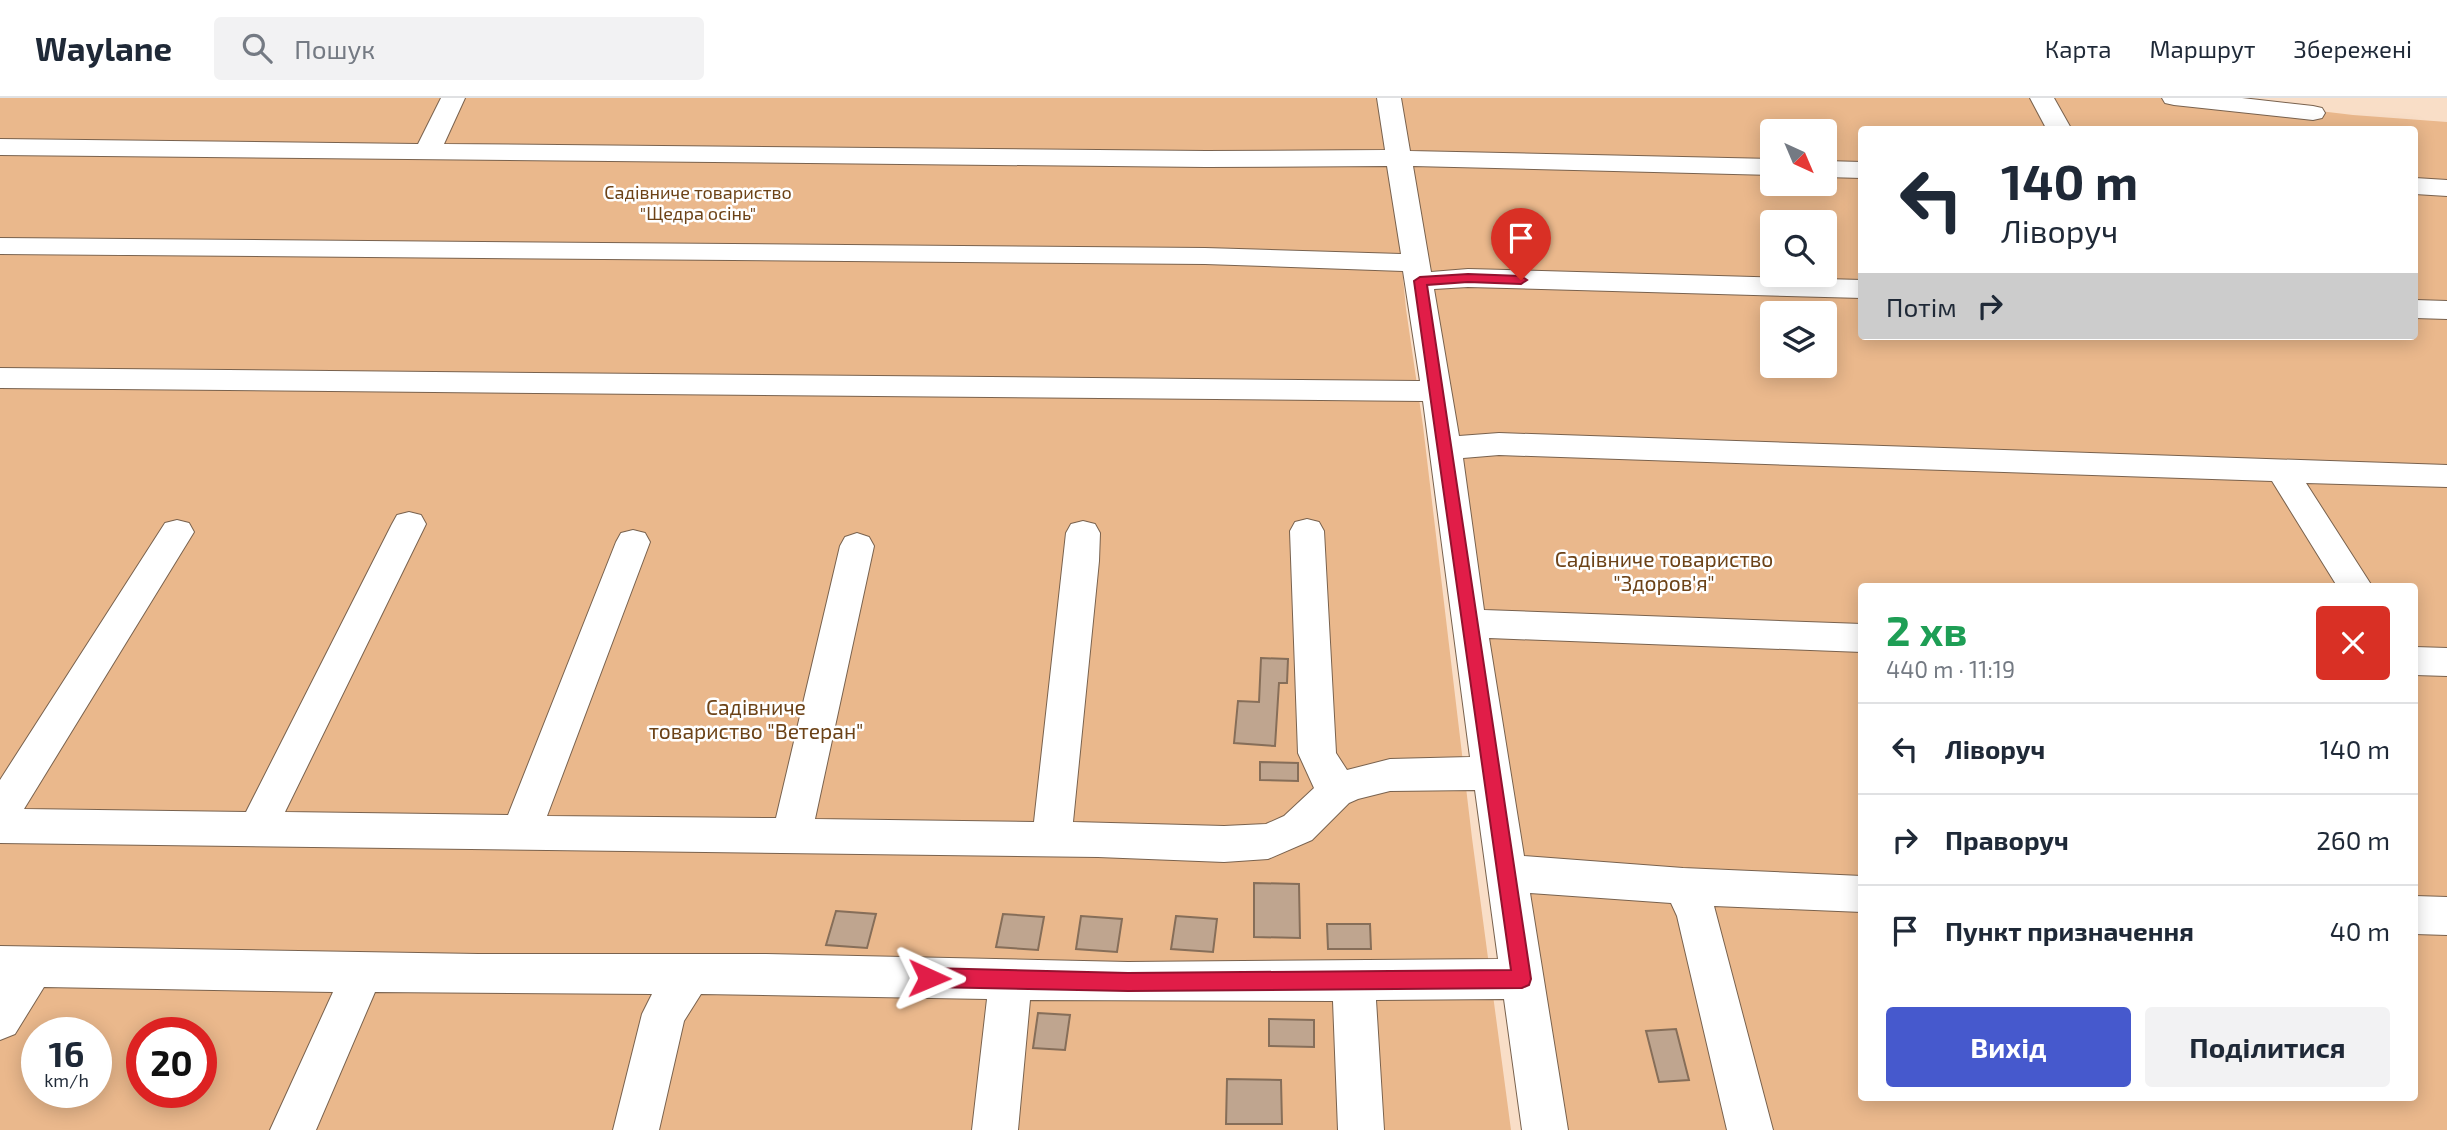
<!DOCTYPE html>
<html lang="uk">
<meta charset="utf-8">
<style>
body{margin:0;font-family:"Exo 2",sans-serif;background:#f2f2f3;color:#1f2937;height:100vh;display:flex;flex-direction:column;font-size:26px;white-space:nowrap}
*{box-sizing:border-box;margin:0}
p{font-size:23px;color:#747a83}
.icon{flex:none;width:38px;height:38px;fill:none;stroke:currentColor;stroke-width:2;stroke-linecap:round;stroke-linejoin:round}
.map{position:relative;flex:1;overflow:hidden}
.sheet{position:absolute;left:1858px;top:485px;width:560px;height:518px;display:flex;flex-direction:column;background:#fff;border-radius:7px;box-shadow:0 4px 18px #0003}
.sheet>*{flex:none}
.guide{position:absolute;left:1858px;top:28px;width:560px;height:214px;border-radius:7px;box-shadow:0 4px 18px #0003;background:#fff;color:#1f2937;overflow:hidden}
.needle{width:46px;rotate:136deg}
.controls{position:absolute;left:1760px;top:21px;display:grid;gap:14px}
.controls a{display:grid;place-items:center;width:77px;height:77px;border-radius:7px;background:#fff;box-shadow:0 4px 18px #0003;font-size:35px}
.speed{position:absolute;left:21px;top:919px;display:flex;gap:14px;font-size:35px;font-weight:700;text-align:center}
.speed>*{display:grid;place-content:center;width:91px;height:91px;border-radius:50%;background:#fff;box-shadow:0 4px 18px #0003;line-height:1}
.speed small{font-size:18px;font-weight:400}
.speed .limit{border:10px solid #d22;background:#fff;color:#111}
.pin{position:absolute;display:grid;place-items:center;width:60px;height:60px;color:#fff;margin:-72px -30px;border-radius:50% 50% 50% 0;rotate:-45deg;box-shadow:0 0 7px #0007}
.pin .icon{rotate:45deg}
.me{position:absolute;width:77px;margin:-38px;rotate:91deg;stroke-linejoin:round;filter:drop-shadow(0 0 5px #0008)}
.turn{display:flex;align-items:center;gap:24px;height:147px;padding:0 28px;font-size:32px}
.turn .icon{width:91px;height:91px;stroke-width:2.5}
.turn b{display:block;font-size:49px;line-height:60px}
.then{display:flex;align-items:center;height:66px;padding:0 28px;background:#0003;gap:14px;font-size:26px}
.round{display:grid;place-items:center;flex:none;width:74px;height:74px;border-radius:7px;background:#f2f2f3}
.headline{display:flex;align-items:center;justify-content:space-between;height:119px;padding:0 28px}
h1{font-size:42px;font-weight:700;line-height:52px;color:#1e9e55}
.primary-button{display:flex;gap:14px;margin-top:auto;padding:14px 28px}
.primary-button a{flex:1;height:80px;border-radius:7px;background:#4659cd;color:#fff;font-size:28px;font-weight:700;line-height:80px;text-align:center}
.primary-button a+a{background:#f2f2f3;color:#1f2937}
ul{padding:0;list-style:none}
li{display:flex;align-items:center;gap:21px;height:91px;padding:0 28px;border-top:2px solid #e0e1e3}
li div{flex:1}
li b{display:block;font-size:26px}
li em{font-style:normal}
header{display:flex;align-items:center;gap:42px;box-sizing:border-box;height:98px;padding:0 35px;background:#fff;border-bottom:2px solid #e0e1e3}
header strong{font-size:33px}
nav{display:flex;gap:38px;margin-inline-start:auto;font-size:24px}
.search{width:490px;height:63px;background:#f2f2f3;display:flex;align-items:center;gap:18px;box-sizing:border-box;padding:0 24px;border-radius:7px;color:#747a83;font-size:26px}
.map>svg:first-child{display:block}
.green{fill:#eab88c;fill-rule:evenodd}
.building{fill:#bfa58f;stroke:#866e59;stroke-width:2}
.lines{fill:none;stroke-linecap:round;stroke-linejoin:round}
.minor-casing{stroke:#79624e;stroke-width:2}
.minor{fill:#fff;fill-rule:evenodd}
.route{fill:#e11d48;stroke:#92132f;stroke-width:2}
.labels{text-anchor:middle;stroke-width:5;stroke-linejoin:round;paint-order:stroke}
.far-park-label{font-size:18px;fill:#6c4217;stroke:#fff}
.park-label{font-size:21px;fill:#6c4217;stroke:#fff}
</style>
<header>
<strong>Waylane</strong>
<div class="search"><svg class="icon" aria-label="search" viewBox="0 0 24 24"><circle cx="10" cy="10" r="6"/><path d="M15 15l6 6"/></svg>Пошук</div>
<nav><a>Карта</a><a>Маршрут</a><a>Збережені</a></nav>
</header>
<div class="map">
<svg width="2447" height="1032" viewBox="0 0 2447 1032">
<rect width="100%" height="100%" fill="#f9dec7"/>
<!-- green -->
<g class="green">
<path d="M0,0H1386L1406,211L1423,328L1472,740L1511,1032H0ZM37,934H96V994H37ZM142,934H201V994H142Z"/>
<path d="M1393,0H2212L2353,17L2447,24V1032H1556ZM1862,32H2415V238H1862ZM1773,33H1825V86H1773ZM1773,124H1825V177H1773ZM1773,215H1825V268H1773ZM1862,488H2415V999H1862Z"/>
</g>
<!-- building -->
<g class="building">
<path d="M1261,560L1288,561L1287,585H1279L1275,648L1234,645L1238,603L1259,604Z"/>
<path d="M1260,664L1298,665V683L1260,682Z"/>
<path d="M1254,785L1299,786L1300,840L1254,839Z"/>
<path d="M836,813L876,816L867,850L826,847Z"/>
<path d="M1003,816L1044,819L1038,852L996,849Z"/>
<path d="M1081,818L1122,821L1117,854L1076,851Z"/>
<path d="M1176,818L1217,821L1213,854L1171,851Z"/>
<path d="M1327,826H1370L1371,851H1328Z"/>
<path d="M1038,915L1070,917L1065,952L1033,950Z"/>
<path d="M1269,921L1314,922V949L1269,948Z"/>
<path d="M1676,931L1689,982L1659,984L1646,933Z"/>
<path d="M1227,981L1281,982L1282,1026H1226Z"/>
</g>
<g class="lines">
<defs>
<g id="minor">
<path d="M441,0H465L444,46L1206,53L1385,52L1377,0H1401L1410,53L1773,61V77L1413,68L1431,174L1468,171L1862,182V200L1468,189L1434,191L1459,338L1499,335L2447,367V389L2306,385L2372,488H2337L2272,383L1499,357L1463,360L1484,512L1862,526V554L1489,540L1524,758L1683,770L1862,778V814L1714,808L1773,1032H1727L1677,818L1671,805L1530,795L1568,1032H1522L1504,901L1376,902L1384,1032H1338L1333,903L1030,902L1018,1032H972L987,901L701,896L684,923L659,1032H613L642,916L652,896L375,894L316,1032H270L333,894L44,889L15,936L0,942V848L478,856H766L1128,864L1498,861L1475,692L1390,693L1358,701L1349,705L1312,742L1268,761L1224,764L1098,759L0,745V682L165,425L177,422L189,425L194,434L24,711L246,714L392,426L397,417L409,414L421,417L426,426L285,714L508,717L616,444L621,435L633,432L645,435L650,444L547,718L776,720L840,448L845,439L857,435L869,439L874,448L815,721L1034,724L1066,435L1071,426L1083,423L1095,426L1100,435L1099,463L1073,724L1224,728L1266,726L1284,718L1314,690L1298,655L1290,433L1295,424L1307,421L1319,424L1324,433L1336,655L1347,672L1390,661L1470,659L1423,303L0,290V270L1420,283L1403,173L1205,166L0,156V140L1205,150L1401,156L1387,68L1206,69L0,57V41L418,46Z"/>
<path d="M2030,0H2054L2072,32H2047Z"/>
<path d="M2162,0H2242L2313,8L2322,10L2325,15L2322,20L2313,22L2174,7L2165,5Z"/>
<path d="M1825,63L1862,64V80L1825,79Z"/>
<path d="M2415,80L2447,82V98L2415,96Z"/>
<path d="M2415,202L2447,203V221L2415,220Z"/>
<path d="M2415,549L2447,550V578L2415,577Z"/>
<path d="M2415,798L2447,799V837L2415,836Z"/>
</g>
</defs>
<!-- minor casing -->
<use href="#minor" class="minor-casing"/>
<!-- minor -->
<use href="#minor" class="minor"/>
</g>
<!-- route -->
<path class="route" d="M1468,176L1521,178L1527,182L1521,186L1468,184L1427,187L1531,881L1529,887L1522,890L1128,893L929,889L923,886L920,880L923,873L929,870L1128,875L1511,872L1414,183L1420,179Z"/>
<g class="labels">
<!-- far-park labels -->
<g class="far-park-label">
<text x="698" y="101">Садівниче товариство<tspan x="698" dy="21">"Щедра осінь"</tspan></text>
</g>
<!-- park labels -->
<g class="park-label">
<text x="1664" y="469">Садівниче товариство<tspan x="1664" dy="24">"Здоров'я"</tspan></text>
<text x="756" y="617">Садівниче<tspan x="756" dy="24">товариство "Ветеран"</tspan></text>
</g>
</g>
</svg>
<div class="controls">
<a><svg class="needle" viewBox="-14 -14 28 28"><path d="M0-13l5 13h-10z" fill="#e53935"/><path d="M0 13l5-13h-10z" fill="#747a83"/></svg></a>
<a><svg class="icon" aria-label="search" viewBox="0 0 24 24"><circle cx="10" cy="10" r="6"/><path d="M15 15l6 6"/></svg></a>
<a><svg class="icon" aria-label="layers" viewBox="0 0 24 24"><path d="M12 4l9 5-9 5-9-5zM3 14l9 5 9-5"/></svg></a>
</div>
<div class="speed"><div>16<small>km/h</small></div><div class="limit">20</div></div>
<div class="pin" style="left:1521px;top:182px;background:#d93025"><svg class="icon" aria-label="arrive" viewBox="0 0 24 24"><path d="M6 21V4h12l-3 4 3 4H6"/></svg></div>
<svg class="me" style="left:929px;top:880px" viewBox="-20 -20 40 40"><path d="M0-17L14 15 0 8-14 15z" fill="#e11d48" stroke="#fff" stroke-width="4"/></svg>
<div class="guide">
<div class="turn"><svg class="icon" aria-label="left" viewBox="0 0 24 24"><path d="M17 20v-9H6M10 6l-5 5 5 5"/></svg><div><b>140 m</b>Ліворуч</div></div>
<div class="then">Потім<svg class="icon" aria-label="right" viewBox="0 0 24 24"><path d="M7 20v-9h11M14 6l5 5-5 5"/></svg></div>
</div>
<section class="sheet">
<div class="headline"><div><h1>2 хв</h1><p>440 m · 11:19</p></div><a class="round" style="background:#d93025;color:#fff"><svg class="icon" aria-label="close" viewBox="0 0 24 24"><path d="M6 6l12 12M18 6L6 18"/></svg></a></div>
<ul>
<li><svg class="icon" aria-label="left" viewBox="0 0 24 24"><path d="M17 20v-9H6M10 6l-5 5 5 5"/></svg><div><b>Ліворуч</b></div><em>140 m</em></li>
<li><svg class="icon" aria-label="right" viewBox="0 0 24 24"><path d="M7 20v-9h11M14 6l5 5-5 5"/></svg><div><b>Праворуч</b></div><em>260 m</em></li>
<li><svg class="icon" aria-label="arrive" viewBox="0 0 24 24"><path d="M6 21V4h12l-3 4 3 4H6"/></svg><div><b>Пункт призначення</b></div><em>40 m</em></li>
</ul>
<div class="primary-button"><a>Вихід</a><a>Поділитися</a></div>
</section>
</div>
